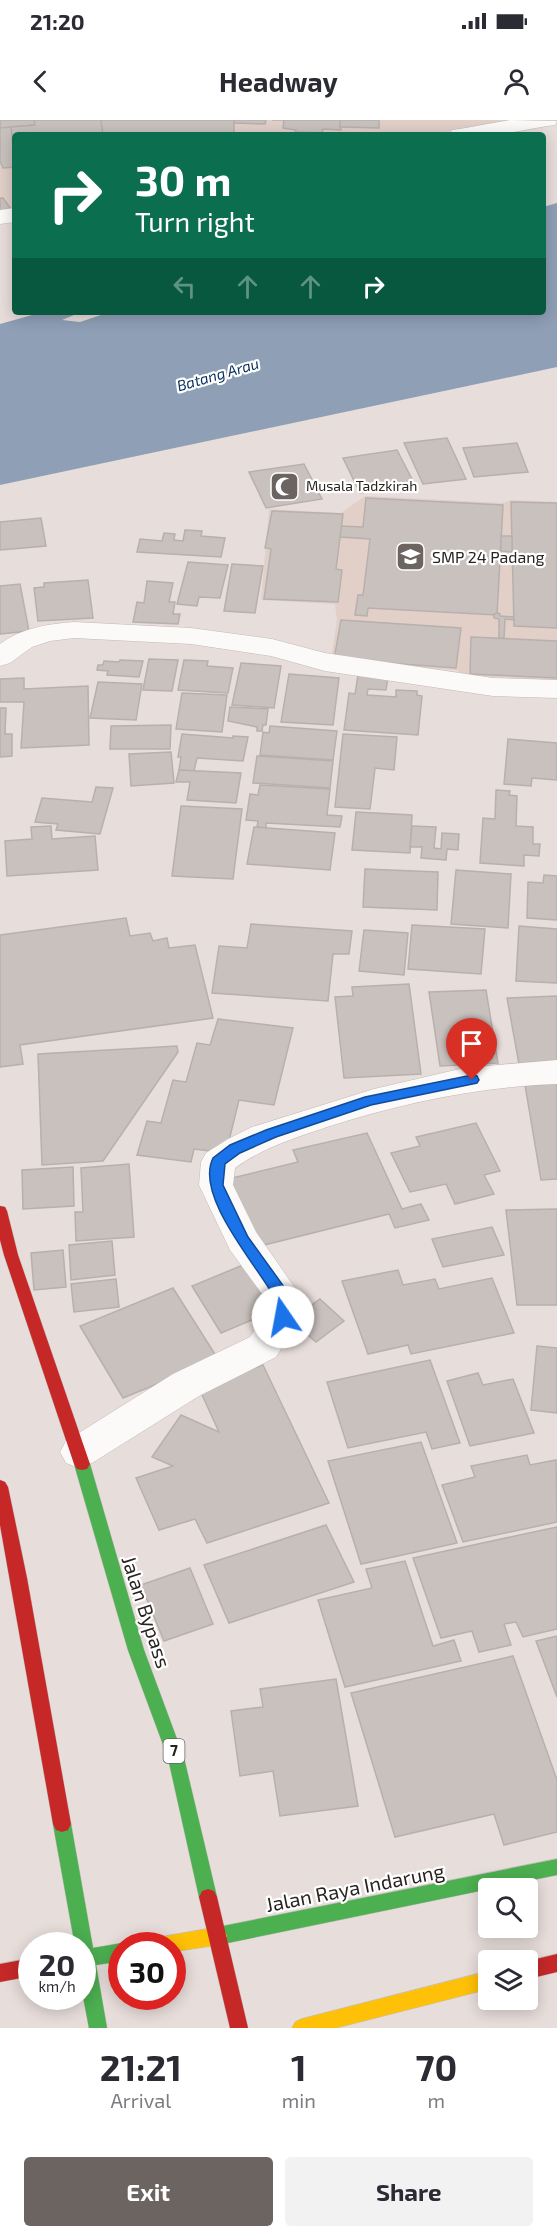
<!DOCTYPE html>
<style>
body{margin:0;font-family:"Exo 2",sans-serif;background:#f2f2f3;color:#2b2b33;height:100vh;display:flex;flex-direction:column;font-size:22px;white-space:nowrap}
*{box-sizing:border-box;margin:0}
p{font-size:20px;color:#7c7c81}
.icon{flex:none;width:33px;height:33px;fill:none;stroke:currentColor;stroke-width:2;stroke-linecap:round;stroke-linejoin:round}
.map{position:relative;height:1908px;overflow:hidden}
.drawer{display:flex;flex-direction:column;background:#fff;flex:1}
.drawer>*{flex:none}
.guide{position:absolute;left:12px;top:12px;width:534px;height:183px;border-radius:6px;box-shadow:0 3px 15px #0003;background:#0b6e4f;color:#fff;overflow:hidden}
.buttons{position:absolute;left:478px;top:1758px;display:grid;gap:12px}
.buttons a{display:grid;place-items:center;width:60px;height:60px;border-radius:6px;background:#fff;box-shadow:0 3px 15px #0003;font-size:30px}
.speed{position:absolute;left:18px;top:1812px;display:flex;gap:12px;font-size:30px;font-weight:700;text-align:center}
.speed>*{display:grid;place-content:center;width:78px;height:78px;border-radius:50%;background:#fff;box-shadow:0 3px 15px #0003;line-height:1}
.speed small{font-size:15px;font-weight:400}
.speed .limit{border:9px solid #d22;background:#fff;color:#111}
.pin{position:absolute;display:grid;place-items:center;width:51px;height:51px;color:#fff;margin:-62px -26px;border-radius:50% 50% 50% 0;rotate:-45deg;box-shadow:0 0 6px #0007}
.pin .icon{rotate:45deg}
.me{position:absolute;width:66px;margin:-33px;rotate:348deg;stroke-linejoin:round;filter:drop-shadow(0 0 4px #0008)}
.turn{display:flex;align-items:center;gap:21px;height:126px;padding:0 24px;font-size:27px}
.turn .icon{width:78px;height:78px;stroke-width:2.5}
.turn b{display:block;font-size:42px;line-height:51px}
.lanes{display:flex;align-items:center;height:57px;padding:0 24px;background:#0003;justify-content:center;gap:30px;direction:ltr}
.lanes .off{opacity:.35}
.eta{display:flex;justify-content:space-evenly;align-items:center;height:102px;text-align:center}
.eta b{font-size:36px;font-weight:700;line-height:42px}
.primary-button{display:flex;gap:12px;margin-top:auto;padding:12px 24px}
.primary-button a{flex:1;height:69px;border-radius:6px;background:#6c6461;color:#fff;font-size:24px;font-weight:700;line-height:69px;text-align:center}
.primary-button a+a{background:#f2f2f3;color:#2b2b33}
.status{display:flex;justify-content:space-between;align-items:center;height:42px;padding:0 30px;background:#fff;direction:ltr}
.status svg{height:16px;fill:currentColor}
header{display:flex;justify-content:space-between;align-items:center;height:78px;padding:0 24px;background:#fff;font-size:27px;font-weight:700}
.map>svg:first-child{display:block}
.built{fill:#e1cfc8}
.water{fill:#8e9fb6}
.building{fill:#c9c1be;stroke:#b8b0ad;stroke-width:1.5}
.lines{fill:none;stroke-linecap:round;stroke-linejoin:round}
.street-casing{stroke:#c2bab7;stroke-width:1}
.fast-casing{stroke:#bfbbb8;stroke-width:1}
.slow-casing{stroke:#bfbbb8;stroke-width:1}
.jam-casing{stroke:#bfbbb8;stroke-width:1}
.street{fill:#fbfaf9;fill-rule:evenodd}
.fast{fill:#4caf50;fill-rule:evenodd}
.slow{fill:#ffc107;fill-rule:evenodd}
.jam{fill:#c62828;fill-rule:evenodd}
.route{fill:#1a73e8;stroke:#114b97;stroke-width:1.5}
.labels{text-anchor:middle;stroke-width:4.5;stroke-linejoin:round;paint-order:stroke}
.far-poi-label{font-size:14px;fill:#292320;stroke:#fff;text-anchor:start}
.far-water-label{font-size:15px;font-style:italic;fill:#062f5c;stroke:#fff}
.shield{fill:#fff;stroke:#696563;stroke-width:1.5}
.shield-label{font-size:15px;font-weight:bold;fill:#292320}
.poi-label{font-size:16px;fill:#292320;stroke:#fff;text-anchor:start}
.near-street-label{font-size:20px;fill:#292320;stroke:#fff}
</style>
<div class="status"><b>21:20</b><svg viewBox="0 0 49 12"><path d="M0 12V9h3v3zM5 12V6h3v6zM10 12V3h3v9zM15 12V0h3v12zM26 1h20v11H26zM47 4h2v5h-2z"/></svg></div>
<header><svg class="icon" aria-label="back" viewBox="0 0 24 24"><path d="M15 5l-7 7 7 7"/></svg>Headway<svg class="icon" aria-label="person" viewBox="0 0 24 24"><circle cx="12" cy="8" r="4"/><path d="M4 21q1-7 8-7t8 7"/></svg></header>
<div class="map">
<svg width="557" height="1908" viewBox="0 0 557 1908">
<rect width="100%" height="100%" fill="#e7ddda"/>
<!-- built -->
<g class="built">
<path d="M0,0H517L426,15H15V89L0,92Z"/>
<path d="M365,376L502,383L511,380L557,382V560L469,556L455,550L331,541L337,500L335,484L261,480L269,389L341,393Z"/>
</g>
<!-- water -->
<path class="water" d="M557,83V247L0,365V204L43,192H81L62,200L80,202L110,192H543V87Z"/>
<!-- building -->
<g class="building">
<path d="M0,0H34L35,5L0,8Z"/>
<path d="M34,0H101L103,15H15V35L11,7L35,5Z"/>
<path d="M101,0H234V15H103Z"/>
<path d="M234,0H266L265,4L234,3Z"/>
<path d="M272,0H340L341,10L323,9L322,13L295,12L296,10L283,8L284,0Z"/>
<path d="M340,0H379V8L340,7Z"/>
<path d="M11,7L15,47L3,48L0,41V8Z"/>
<path d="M0,78H3L11,89L0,91Z"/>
<path d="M447,318L466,359L423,364L404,323Z"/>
<path d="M517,323L528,352L474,357L463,328Z"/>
<path d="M397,330L415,365L360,373L343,338Z"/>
<path d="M304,344L322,379L266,388L249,352Z"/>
<path d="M366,378L503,385L497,495L368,488L367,496L355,495L358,475H363L370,419L340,417L341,406L363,407Z"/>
<path d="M511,382L557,383V508L514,506Z"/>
<path d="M272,391L343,394L336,449L342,450L338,482L264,479L271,429L265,428Z"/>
<path d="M41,398L46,426L0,430V402Z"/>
<path d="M185,410L202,411L201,416L225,418L221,437L137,432L140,419L162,421L164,413L175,414L174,420L183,421Z"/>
<path d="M501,416H512V432L501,431Z"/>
<path d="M188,442L228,445L220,478L199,477L197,486L177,484Z"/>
<path d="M232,444L263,446L255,493L224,491Z"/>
<path d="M88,460L93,498L38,501L34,468L44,467V463Z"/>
<path d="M147,461L173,463L169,482H175L173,494H180L178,504L133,502L137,482L144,483Z"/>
<path d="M20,464L29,511L0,514V466Z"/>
<path d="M498,493L500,494V496L513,497L514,500L505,499L504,518H499V499L494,498V494Z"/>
<path d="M341,500L461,508L456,548L334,539Z"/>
<path d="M471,517L557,521V558L470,554Z"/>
<path d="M149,539L178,540L172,571L143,570Z"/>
<path d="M120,540L143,541L139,557L107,555L108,551L97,550L98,545H103L104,541L119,542Z"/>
<path d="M184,540L208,541L207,546L233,548L228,573L178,570Z"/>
<path d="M241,543L281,546L274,588L232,585Z"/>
<path d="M289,554L339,558L333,605L281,602Z"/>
<path d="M358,555L388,557L386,570L368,569L367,575L396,577V570L417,571V575L422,576L418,615L344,610L349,573L355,574Z"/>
<path d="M24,558V569L88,566L89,625L21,628L24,582H0V559Z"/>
<path d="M98,562L142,564L136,600L90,598Z"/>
<path d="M182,573L227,575L222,612L176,609Z"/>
<path d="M230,587L268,589L266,605H263L262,611H257V607L228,601Z"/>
<path d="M0,588H6L5,614H12V636L0,637Z"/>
<path d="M171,605L170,629H110L111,606Z"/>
<path d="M270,606L337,611L333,640L260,635L263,612L269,613Z"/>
<path d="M182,614L233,618V616L248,617L243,641L197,638L194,651L179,650L181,637H178Z"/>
<path d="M343,614L397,617L394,650L375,648L370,689L335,687Z"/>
<path d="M508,619L557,623V660L532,658L531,666L504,664Z"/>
<path d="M171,632L174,663L131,666L129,634Z"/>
<path d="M257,636L333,641L330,668L253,663Z"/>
<path d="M179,650L241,653L236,683L187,680L190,662H176Z"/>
<path d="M260,665L330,669L327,695L342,696L340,707L266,703V708L257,707L258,701L246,700L250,674L258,675Z"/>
<path d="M96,667L113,668L100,714L56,710L58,704L35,702L42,678L92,682Z"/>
<path d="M496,670L510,671L509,675L517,676L516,706L533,707V724H540L539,736L524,735V746L480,743L483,698L495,699Z"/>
<path d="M181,686L242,689L233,759L172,756Z"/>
<path d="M356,692L412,695L410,733L352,730Z"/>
<path d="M51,706L52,719L95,716L98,750L7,756L5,721L32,719L31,707Z"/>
<path d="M412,706L436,707L434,728L441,729L442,713L459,714L458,730L447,729L446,740L421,738L422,727H410Z"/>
<path d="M254,707L335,713L330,750L247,744Z"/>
<path d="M365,749L438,752L437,790L363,787Z"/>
<path d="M456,750L511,754L508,808L451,804Z"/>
<path d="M544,755L557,756V800L527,798L528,762L543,763Z"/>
<path d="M126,798L130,816L150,813L153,821L167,818L169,828L195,825L213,898L20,925L23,944L0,947V815Z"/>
<path d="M251,804L352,811L349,834H333L328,881L212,873L219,826L247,828Z"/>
<path d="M412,805L485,809L481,854L408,849Z"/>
<path d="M519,806L557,809V863L516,861Z"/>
<path d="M364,810L408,813L404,855L359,851Z"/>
<path d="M409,864L421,954L344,958L335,877L353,876L352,867Z"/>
<path d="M486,870L498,943L440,946L429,872Z"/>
<path d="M557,876V943L519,944L507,878Z"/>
<path d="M218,899L293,908L274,985L239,980L226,1033L194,1029L191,1042L137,1035L147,1001L161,1003L173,960L186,962L197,923L210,925Z"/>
<path d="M177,926L178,932L103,1041L42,1045L38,934Z"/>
<path d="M557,964V1059L541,1060L525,965Z"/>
<path d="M476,1003L500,1051L484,1055L494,1074L455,1084L446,1064L410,1072L391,1033L420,1026L416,1017Z"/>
<path d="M367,1013L402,1089L421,1084L429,1100L395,1108L389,1094L256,1127L228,1059L298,1042L293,1030Z"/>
<path d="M129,1044L134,1117L76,1121L75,1092H83L81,1048Z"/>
<path d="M73,1047L74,1086L23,1089L22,1050Z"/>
<path d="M557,1089V1185H517L506,1090Z"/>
<path d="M492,1107L504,1135L443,1147L432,1119Z"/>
<path d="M112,1121L115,1155L71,1160L69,1125Z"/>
<path d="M63,1130L66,1167L34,1170L31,1133Z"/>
<path d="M243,1145L273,1191L221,1213L192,1166Z"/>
<path d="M398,1150L403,1165L435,1159L439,1169L492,1158L514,1213L411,1234L408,1225L368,1234L342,1161Z"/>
<path d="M116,1159L119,1187L74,1192L71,1164Z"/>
<path d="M173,1168L218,1239L123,1278L80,1206Z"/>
<path d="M320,1179L344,1201L316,1222L291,1200Z"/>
<path d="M537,1226L557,1228V1293L531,1290Z"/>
<path d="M430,1240L460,1323L432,1329L426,1312L348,1328L327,1262Z"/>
<path d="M263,1245L329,1383L207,1423L195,1399L159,1410L136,1358L173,1346L152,1337L181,1295L219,1312L198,1266Z"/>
<path d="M478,1253L483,1265L513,1259L534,1313L470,1326L447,1261Z"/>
<path d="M421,1322L457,1423L361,1444L328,1341Z"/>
<path d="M527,1335L530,1345L556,1340L557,1402L463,1422L442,1365L475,1357L471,1346Z"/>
<path d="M326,1405L354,1462L229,1503L204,1445Z"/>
<path d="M557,1407V1509L523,1517L516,1502L504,1504L511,1525L479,1532L472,1511L441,1518L413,1438Z"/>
<path d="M405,1441L433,1526L454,1520L461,1541L345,1567L318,1480L372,1468L366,1449Z"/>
<path d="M190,1448L213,1504L164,1521L141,1465Z"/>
<path d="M557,1516V1577L536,1521Z"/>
<path d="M513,1536L557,1660V1712L504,1725L494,1694L395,1717L351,1573Z"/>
<path d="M336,1559L358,1686L280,1696L273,1651L240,1656L231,1591L263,1587L260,1569Z"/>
</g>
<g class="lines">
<defs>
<g id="street">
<path d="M510,0L557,1L555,5L547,6L497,15H449L452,10L460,9Z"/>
<path d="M15,88V102L0,104V90Z"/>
<path d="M74,502L191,508L272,519L325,533L493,558L557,560V578L493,576L325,551L271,536L191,524L74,518L50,521L32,527L10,543L0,546V524C22,508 48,504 74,502Z"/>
<path d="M557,940V964C478,967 402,983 327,1007C295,1018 262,1028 235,1048L233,1065L256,1112L297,1171L301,1197L276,1237L199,1276L92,1343L79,1348L66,1343L60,1332L66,1321L173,1254L250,1217L265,1195L262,1174L230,1130L199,1065L201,1042L206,1033L228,1019L252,1007L374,969L464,948Z"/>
</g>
<g id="fast">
<path d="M82,1338L87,1339L90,1344L144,1530L184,1638L217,1777L214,1783L208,1785L202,1783L199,1777L168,1638L128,1530L74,1344L77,1339Z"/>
<path d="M62,1696L68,1698L71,1704L93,1828L122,1823L127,1826H122V1841L96,1845L107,1908H89L82,1871V1826H75L53,1704L56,1698Z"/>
<path d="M557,1739V1755L218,1825L212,1822L209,1816L212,1810L218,1807Z"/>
</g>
<g id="slow">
<path d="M218,1807L224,1810L227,1816L224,1822L218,1825L172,1832V1826H151L154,1820L160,1817Z"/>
<path d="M489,1851V1869L336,1908H292L295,1902L301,1899Z"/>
</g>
<g id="jam">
<path d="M0,1086L5,1087L7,1091L18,1135L90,1344L87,1349L82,1350L77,1349L74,1344L4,1135L0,1120Z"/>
<path d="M0,1360L5,1362L8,1367L27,1458L71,1704L68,1710L62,1712L56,1710L53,1704L0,1405Z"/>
<path d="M208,1769L214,1771L217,1777L248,1908H230L199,1777L202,1771Z"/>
<path d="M557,1834V1852L528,1859V1841Z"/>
<path d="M32,1838V1856L0,1862V1844Z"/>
</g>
</defs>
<!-- street casing -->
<use href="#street" class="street-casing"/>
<!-- fast casing -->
<use href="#fast" class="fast-casing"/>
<!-- slow casing -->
<use href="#slow" class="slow-casing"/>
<!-- jam casing -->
<use href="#jam" class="jam-casing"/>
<!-- street -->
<use href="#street" class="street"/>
<!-- fast -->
<use href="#fast" class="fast"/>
<!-- slow -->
<use href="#slow" class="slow"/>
<!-- jam -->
<use href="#jam" class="jam"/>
</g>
<!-- route -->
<path class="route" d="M472,955L477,956L479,960L477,963L371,985L276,1017L240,1033L225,1044L223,1065L248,1117L287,1171L290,1197L288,1201H278C273,1191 276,1179 270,1170C252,1140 195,1074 213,1038L230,1025L266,1010L365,977Z"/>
<!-- icons -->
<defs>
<symbol id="mosque-square" viewBox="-11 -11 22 22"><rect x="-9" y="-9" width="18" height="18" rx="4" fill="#6c6461" stroke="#fff"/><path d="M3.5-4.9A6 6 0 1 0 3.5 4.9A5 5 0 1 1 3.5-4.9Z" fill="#fff"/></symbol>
<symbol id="school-square" viewBox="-11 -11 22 22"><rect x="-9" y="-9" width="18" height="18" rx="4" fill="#6c6461" stroke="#fff"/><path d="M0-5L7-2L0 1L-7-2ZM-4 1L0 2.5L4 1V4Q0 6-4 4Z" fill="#fff"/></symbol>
</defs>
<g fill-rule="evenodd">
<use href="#mosque-square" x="268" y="350" width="33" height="33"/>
<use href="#school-square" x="394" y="420" width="33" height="33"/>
</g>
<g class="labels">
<!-- far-poi labels -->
<g class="far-poi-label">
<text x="306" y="371">Musala Tadzkirah</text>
</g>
<!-- far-water labels -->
<g class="far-water-label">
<text transform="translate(218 255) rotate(-16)" y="5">Batang Arau</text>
</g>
<!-- shield labels -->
<rect class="shield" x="163.5" y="1619" width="21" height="24" rx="4.5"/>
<g class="shield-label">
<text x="174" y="1636">7</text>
</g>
<!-- poi labels -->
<g class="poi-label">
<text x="432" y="443">SMP 24 Padang</text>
</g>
<!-- near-street labels -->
<g class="near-street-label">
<text transform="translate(146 1492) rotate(72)" y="7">Jalan Bypass</text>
<text transform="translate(355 1768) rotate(-11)" y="7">Jalan Raya Indarung</text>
</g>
</g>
</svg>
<div class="buttons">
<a><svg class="icon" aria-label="search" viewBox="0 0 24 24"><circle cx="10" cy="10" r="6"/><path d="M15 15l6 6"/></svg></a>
<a><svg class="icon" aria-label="layers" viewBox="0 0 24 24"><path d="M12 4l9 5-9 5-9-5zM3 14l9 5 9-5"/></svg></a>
</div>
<div class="speed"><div>20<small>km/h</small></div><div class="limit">30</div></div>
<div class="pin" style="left:472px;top:960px;background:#d93025"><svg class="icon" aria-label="arrive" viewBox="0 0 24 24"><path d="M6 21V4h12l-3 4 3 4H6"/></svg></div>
<svg class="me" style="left:283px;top:1197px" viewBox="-20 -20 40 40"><circle r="19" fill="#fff"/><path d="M0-13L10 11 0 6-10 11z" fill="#1a73e8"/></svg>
<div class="guide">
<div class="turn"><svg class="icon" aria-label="right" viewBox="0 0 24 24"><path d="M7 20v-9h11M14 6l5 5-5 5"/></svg><div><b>30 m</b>Turn right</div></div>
<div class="lanes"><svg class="icon off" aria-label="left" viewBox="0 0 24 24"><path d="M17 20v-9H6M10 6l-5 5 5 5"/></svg><svg class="icon off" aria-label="ahead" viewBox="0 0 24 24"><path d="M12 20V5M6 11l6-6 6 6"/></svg><svg class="icon off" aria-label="ahead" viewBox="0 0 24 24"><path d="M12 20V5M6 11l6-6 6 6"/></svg><svg class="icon" aria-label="right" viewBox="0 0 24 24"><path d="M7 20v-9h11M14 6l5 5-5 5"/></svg></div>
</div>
</div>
<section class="drawer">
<div class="eta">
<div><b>21:21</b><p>Arrival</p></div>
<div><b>1</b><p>min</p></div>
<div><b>70</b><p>m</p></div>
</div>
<div class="primary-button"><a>Exit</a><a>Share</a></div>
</section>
